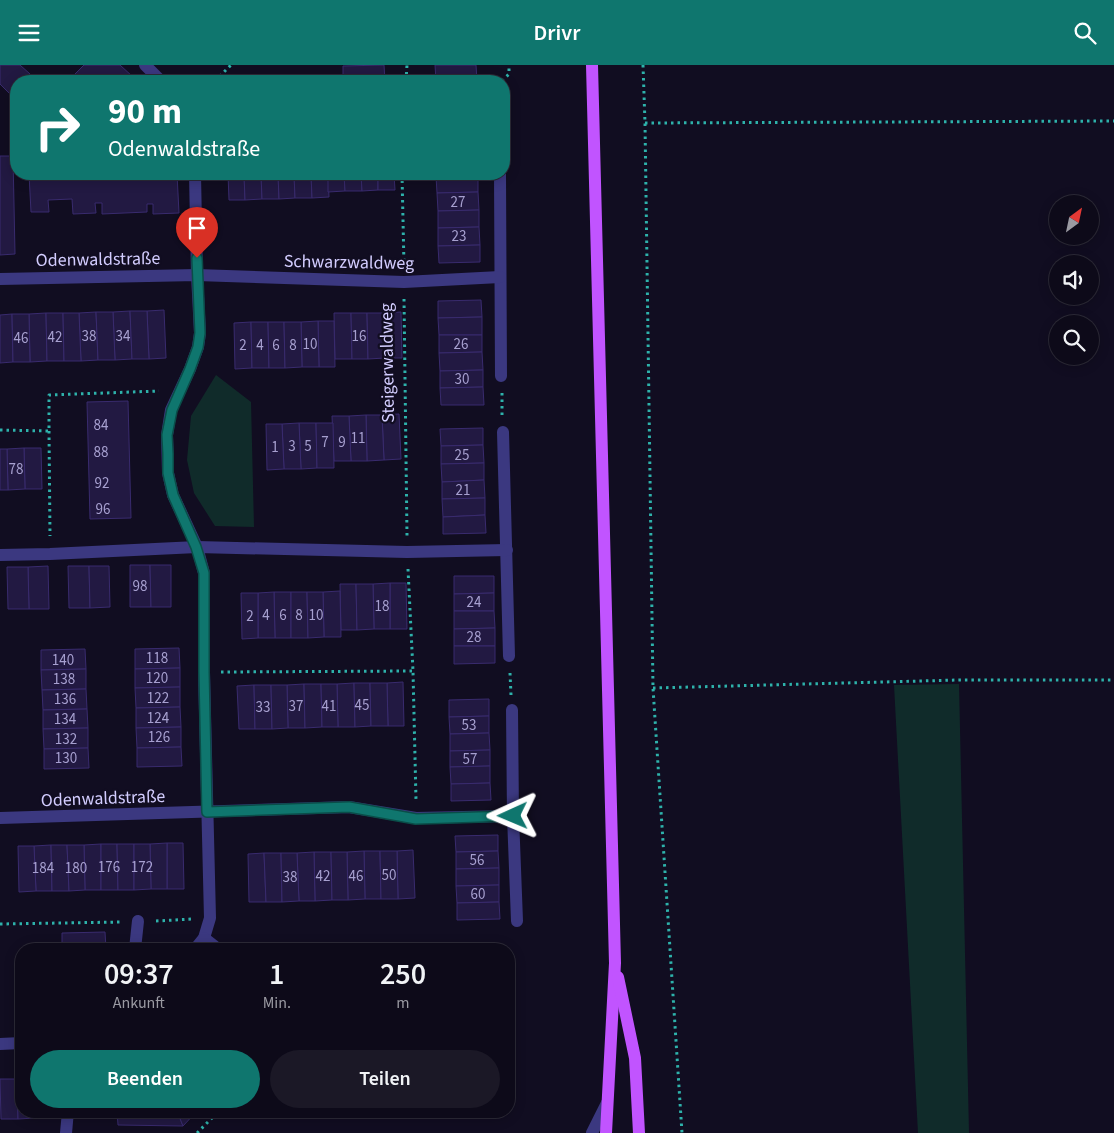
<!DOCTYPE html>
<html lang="de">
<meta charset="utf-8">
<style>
body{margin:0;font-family:"Source Sans 3",sans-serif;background:#1b1826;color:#f1f3f6;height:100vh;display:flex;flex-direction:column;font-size:19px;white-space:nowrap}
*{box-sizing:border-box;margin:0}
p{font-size:16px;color:#9a9aa2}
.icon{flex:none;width:28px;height:28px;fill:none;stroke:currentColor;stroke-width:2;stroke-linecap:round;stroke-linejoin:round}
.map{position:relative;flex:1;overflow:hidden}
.side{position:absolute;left:15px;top:878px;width:500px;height:175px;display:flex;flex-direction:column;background:#0d0a19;border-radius:20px;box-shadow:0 2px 12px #0003,0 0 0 1px #2d2b38}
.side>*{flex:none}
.hud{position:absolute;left:10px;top:10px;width:500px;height:105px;border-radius:20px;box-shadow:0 2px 12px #0003,0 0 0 1px #2d2b38;background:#0f766e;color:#fff;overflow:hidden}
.needle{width:32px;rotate:33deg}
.controls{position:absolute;left:1049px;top:130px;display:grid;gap:10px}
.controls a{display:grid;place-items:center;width:50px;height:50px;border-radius:50%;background:#0d0a19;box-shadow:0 2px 12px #0003,0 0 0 1px #2d2b38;font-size:25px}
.pin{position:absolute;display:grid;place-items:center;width:42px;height:42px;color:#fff;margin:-51px -21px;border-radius:50% 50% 50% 0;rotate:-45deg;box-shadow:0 0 5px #0007}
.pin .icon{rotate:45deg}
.me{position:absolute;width:55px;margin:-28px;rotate:269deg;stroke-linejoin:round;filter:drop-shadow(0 0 4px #0008)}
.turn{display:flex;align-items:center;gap:18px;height:105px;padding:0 15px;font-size:22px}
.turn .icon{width:65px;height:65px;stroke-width:2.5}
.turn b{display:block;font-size:35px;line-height:42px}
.eta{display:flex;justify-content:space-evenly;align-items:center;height:85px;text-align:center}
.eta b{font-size:30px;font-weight:600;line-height:35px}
.primary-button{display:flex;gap:10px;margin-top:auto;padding:10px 15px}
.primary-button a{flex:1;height:58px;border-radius:30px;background:#0f766e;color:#fff;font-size:20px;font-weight:600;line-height:58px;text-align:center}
.primary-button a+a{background:#1b1826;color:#f1f3f6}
header{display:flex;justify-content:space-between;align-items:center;height:65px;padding:0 15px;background:#0f766e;color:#fff;font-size:22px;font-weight:600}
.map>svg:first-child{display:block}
.green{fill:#102b2a}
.building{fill:#221942;stroke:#392b6e}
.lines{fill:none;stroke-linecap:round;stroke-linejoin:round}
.path{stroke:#2eb2ab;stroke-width:3;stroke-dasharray:2.5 4;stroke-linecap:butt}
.minor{stroke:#3b3880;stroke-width:12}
.major{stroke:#c154ff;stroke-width:12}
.route-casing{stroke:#0a4d48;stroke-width:12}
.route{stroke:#0f766e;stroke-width:9}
.labels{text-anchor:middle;stroke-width:4.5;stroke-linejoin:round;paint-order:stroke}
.number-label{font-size:15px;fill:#a7a0d0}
.street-label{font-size:18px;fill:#d3cdff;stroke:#110d21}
</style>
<header><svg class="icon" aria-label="menu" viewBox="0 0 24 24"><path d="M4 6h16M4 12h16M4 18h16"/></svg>Drivr<svg class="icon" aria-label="search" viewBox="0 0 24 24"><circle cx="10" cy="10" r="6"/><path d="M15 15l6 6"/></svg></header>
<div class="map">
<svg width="1114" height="1068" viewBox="0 0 1114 1068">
<rect width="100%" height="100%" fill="#110d21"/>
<!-- green -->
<g class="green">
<path d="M216,310L251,337L254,462L215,461L194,428L187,395L191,351Z"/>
<path d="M959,619L969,1068H918L894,620Z"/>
</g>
<!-- building -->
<g class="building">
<path d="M0,0H20L30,9L23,16H16V23L10,29L0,19Z"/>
<path d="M84,0H120L133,12L129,16H68Z"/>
<path d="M384,0L385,16H343V1Z"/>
<path d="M435,0H476L477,16H436Z"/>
<path d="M0,91H13L15,189L0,190Z"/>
<path d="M29,109H54V112H68V109H89V112H104V109H142V112H154V109H177L179,148L153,149V139H147V147L102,149V138H95L96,148L73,149L72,134L48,135L49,147H31Z"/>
<path d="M228,109H244L245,135H229Z"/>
<path d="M244,109H261L262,134L245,135Z"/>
<path d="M261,109H278L279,134H262Z"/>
<path d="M278,109H294L295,133L279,134Z"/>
<path d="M294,109H311L312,133H295Z"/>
<path d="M311,109H328L329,132L312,133Z"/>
<path d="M328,109H344L345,126L328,127Z"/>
<path d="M344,109H361L362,126H345Z"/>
<path d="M361,109H378V125L362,126Z"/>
<path d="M378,109H394L395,125H378Z"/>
<path d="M436,109H478V110L436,111Z"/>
<path d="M478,110V127L437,128L436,111Z"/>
<path d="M478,127L479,145L438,146L437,128Z"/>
<path d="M479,145V162L438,163V146Z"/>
<path d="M479,162L480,180L438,181V163Z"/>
<path d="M480,180V197L439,198L438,181Z"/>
<path d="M481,235L482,252L438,253V236Z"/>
<path d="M164,245L166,293L149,294L147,246Z"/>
<path d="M130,246L132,294L115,295L113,247Z"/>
<path d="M130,246H147L149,294H132Z"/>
<path d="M96,247L98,295L81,296L79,248Z"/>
<path d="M96,247H113L115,295H98Z"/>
<path d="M401,247L402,293H385L384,248Z"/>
<path d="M46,248L47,296L30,297L29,249Z"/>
<path d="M46,248H63L64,296H47Z"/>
<path d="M63,248H79L81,296H64Z"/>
<path d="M334,248H351L352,294H335Z"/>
<path d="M351,248H367L368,294H352Z"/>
<path d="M367,248H384L385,293L368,294Z"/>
<path d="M12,249L13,297L0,298V250Z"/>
<path d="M12,249H29L30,297H13Z"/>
<path d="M482,252V270H439L438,253Z"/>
<path d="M318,256H334L335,302H319Z"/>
<path d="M318,256L319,302H302L301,257Z"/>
<path d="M251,257L252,303L235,304L234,258Z"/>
<path d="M251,257H268L269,303H252Z"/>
<path d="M268,257H284L285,303H269Z"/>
<path d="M284,257H301L302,302L285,303Z"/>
<path d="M439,270H482V287L439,288Z"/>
<path d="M482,287L483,305L440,306L439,288Z"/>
<path d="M483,305V322L440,323V306Z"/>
<path d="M483,322L484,340H441L440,323Z"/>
<path d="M128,336L131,453L90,454L87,337Z"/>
<path d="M399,349L401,394L384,395L382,350Z"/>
<path d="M366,350H382L384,395L367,396Z"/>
<path d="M366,350L367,396H351L349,351Z"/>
<path d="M332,351H349L351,396H334Z"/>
<path d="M299,358H316L317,403L301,404Z"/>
<path d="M299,358L301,404H284L282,359Z"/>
<path d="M316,358H333L334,403H317Z"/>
<path d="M266,359H282L284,404L267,405Z"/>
<path d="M483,363V380L441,381L440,364Z"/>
<path d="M483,380L484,398L441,399V381Z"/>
<path d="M24,383H41L42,424H25Z"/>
<path d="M24,383L25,424L8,425L7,384Z"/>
<path d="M0,384H7L8,425H0Z"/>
<path d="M484,398V415L442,417L441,399Z"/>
<path d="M484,415L485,433L442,434V417Z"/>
<path d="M485,433V450L443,452L442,434Z"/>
<path d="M485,450L486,468L443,469V452Z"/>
<path d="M130,500H150L151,542H130Z"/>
<path d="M150,500H171V542H151Z"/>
<path d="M48,501L49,544H29L28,502Z"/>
<path d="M68,501H89L90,543H69Z"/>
<path d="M89,501H109L110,542L90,543Z"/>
<path d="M7,502H28L29,544H8Z"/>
<path d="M454,511H494V528L454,529Z"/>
<path d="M390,518H406L407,564H390Z"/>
<path d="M390,518V564H374L373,519Z"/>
<path d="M340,519H356L357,565H341Z"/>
<path d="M356,519H373L374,564L357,565Z"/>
<path d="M340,526L341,572H324L323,527Z"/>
<path d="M274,527H291V573H275Z"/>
<path d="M274,527L275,573H258V528Z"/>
<path d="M291,527H307L308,573H291Z"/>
<path d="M307,527H323L324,572L308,573Z"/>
<path d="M241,528H258V573L242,574Z"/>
<path d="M494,528V546H454V529Z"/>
<path d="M454,546H494L495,563L454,564Z"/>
<path d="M495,563V581H454V564Z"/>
<path d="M454,581H495V598L454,599Z"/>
<path d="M179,583L180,603L135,604V584Z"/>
<path d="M85,584L86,604L41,605V585Z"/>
<path d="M180,603V622L135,623V604Z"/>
<path d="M86,604V624L42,625L41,605Z"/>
<path d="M403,617L404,661H388L387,618Z"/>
<path d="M354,618L355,662H338L337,619Z"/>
<path d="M354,618H370L371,661L355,662Z"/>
<path d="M370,618H387L388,661H371Z"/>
<path d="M304,619L305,663H288L287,620Z"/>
<path d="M304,619H321L322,662L305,663Z"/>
<path d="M321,619H337L338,662H322Z"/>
<path d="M254,620L255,664H239L237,621Z"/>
<path d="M254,620H271L272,664H255Z"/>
<path d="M271,620H287L288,663L272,664Z"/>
<path d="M180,622V642L136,643L135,623Z"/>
<path d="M86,624L87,644L43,645L42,625Z"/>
<path d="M489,634V651L449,652V635Z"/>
<path d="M180,642L181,662L136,663V643Z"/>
<path d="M87,644L88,663L43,664V645Z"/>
<path d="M489,651V668L450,669L449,652Z"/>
<path d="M181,662V682L137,683L136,663Z"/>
<path d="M88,663V683L44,684L43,664Z"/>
<path d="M489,668L490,685L450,686V669Z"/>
<path d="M181,682L182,701L137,702V683Z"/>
<path d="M88,683L89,703L44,704V684Z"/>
<path d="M490,685V701L450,702V686Z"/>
<path d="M490,701V718L451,719L450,702Z"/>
<path d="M490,718L491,735L451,736V719Z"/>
<path d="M498,770V786L456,787L455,771Z"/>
<path d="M167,778H183L184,824H167Z"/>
<path d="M167,778V824H151L150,779Z"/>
<path d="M101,779V825H85L84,780Z"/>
<path d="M101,779H117L118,825H101Z"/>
<path d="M117,779H134V825H118Z"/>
<path d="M134,779H150L151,824L134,825Z"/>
<path d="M51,780L52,826H36L34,781Z"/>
<path d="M51,780H67L69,826H52Z"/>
<path d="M67,780H84L85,825L69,826Z"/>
<path d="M18,781H34L36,826L19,827Z"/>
<path d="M413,785L415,833L398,834L397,786Z"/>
<path d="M364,786H380L381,834H365Z"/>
<path d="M364,786L365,834L348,835L347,787Z"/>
<path d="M380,786H397L398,834H381Z"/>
<path d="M498,786L499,803L456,804V787Z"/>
<path d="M314,787H331L332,835L315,836Z"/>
<path d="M314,787L315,836H299L297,788Z"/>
<path d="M331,787H347L348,835H332Z"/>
<path d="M264,788L266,837H249L248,789Z"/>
<path d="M264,788H281L282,837H266Z"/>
<path d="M281,788H297L299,836L282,837Z"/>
<path d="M499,803V820L456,821V804Z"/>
<path d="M499,820V837L457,838L456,821Z"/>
<path d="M499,837L500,854L457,855V838Z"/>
<path d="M105,867L106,884H62V868Z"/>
<path d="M0,1014H17L18,1054H1Z"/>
<path d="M17,1014H21V1046H35V1053L18,1054Z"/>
<path d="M117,1046H177L183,1061L118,1060Z"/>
<path d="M177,1046H197L183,1061Z"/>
</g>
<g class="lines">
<!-- path -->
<g class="path">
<path d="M643,0L645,58L653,623L682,1068"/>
<path d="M215,16L231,0"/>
<path d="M406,16L407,0"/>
<path d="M502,16L509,9V0"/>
<path d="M645,58L1114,56"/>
<path d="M402,109L404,201"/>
<path d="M404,234L407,471"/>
<path d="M502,328V352"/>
<path d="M0,365L49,366V330L159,326"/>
<path d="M49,366L50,471"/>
<path d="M408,504L413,606L416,735"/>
<path d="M221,607L413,606"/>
<path d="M510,608L511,630"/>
<path d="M653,623L959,615H1114"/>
<path d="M156,856L192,854"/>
<path d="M0,859L122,857"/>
<path d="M197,1068L219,1046"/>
</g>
<!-- minor -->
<g class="minor">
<path d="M145,0L161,16"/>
<path d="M195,109L197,210L200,268L198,282L190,304L171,345L167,370L168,408L173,430L197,482L204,508V607L210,853L204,873L195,884"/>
<path d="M500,109L501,311"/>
<path d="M0,214L197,210L404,217L500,212"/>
<path d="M503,367L509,591"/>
<path d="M0,490L50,489L197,482L407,487L507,485"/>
<path d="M512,645L513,751L517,856"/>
<path d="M0,753L349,742L416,753L513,751"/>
<path d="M204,873L218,884"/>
<path d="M135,884L138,856"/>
<path d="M0,979L21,978"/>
<path d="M66,1068L68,1046"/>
<path d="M592,1068L607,1038"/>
</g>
<!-- major -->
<g class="major">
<path d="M592,0L615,898L606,1068"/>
<path d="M618,912L635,993L639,1068"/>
</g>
</g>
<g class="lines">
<defs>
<path id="route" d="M197,193L200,268L198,282L190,304L172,345L167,370L168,389V408L173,430L196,482L204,508V607L207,747L349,742L416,754L513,751"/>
</defs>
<!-- route casing -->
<use href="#route" class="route-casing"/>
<!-- route -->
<use href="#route" class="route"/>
</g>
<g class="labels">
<!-- number labels -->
<g class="number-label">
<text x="458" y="142">27</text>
<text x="459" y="176">23</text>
<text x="89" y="276">38</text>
<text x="123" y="276">34</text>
<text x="359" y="276">16</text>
<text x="55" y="277">42</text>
<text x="21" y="278">46</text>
<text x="310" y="284">10</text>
<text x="461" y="284">26</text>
<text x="243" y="285">2</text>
<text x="260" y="285">4</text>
<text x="276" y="285">6</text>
<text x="293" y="285">8</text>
<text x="462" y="319">30</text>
<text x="101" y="365">84</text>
<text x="358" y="378">11</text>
<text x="325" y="382">7</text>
<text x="342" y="382">9</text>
<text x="292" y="386">3</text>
<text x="308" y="386">5</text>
<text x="275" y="387">1</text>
<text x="101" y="392">88</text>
<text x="462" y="395">25</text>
<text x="16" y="409">78</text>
<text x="102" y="423">92</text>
<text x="463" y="430">21</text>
<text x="103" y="449">96</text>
<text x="140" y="526">98</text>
<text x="474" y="542">24</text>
<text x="382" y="546">18</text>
<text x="266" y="555">4</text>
<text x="283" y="555">6</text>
<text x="299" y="555">8</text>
<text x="316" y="555">10</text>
<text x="250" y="556">2</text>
<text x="474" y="577">28</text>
<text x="157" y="598">118</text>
<text x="63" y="600">140</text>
<text x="157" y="618">120</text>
<text x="64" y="619">138</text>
<text x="158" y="638">122</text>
<text x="65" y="639">136</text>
<text x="362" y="645">45</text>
<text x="296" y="646">37</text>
<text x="329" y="646">41</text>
<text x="263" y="647">33</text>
<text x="158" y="658">124</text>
<text x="65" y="659">134</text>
<text x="469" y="665">53</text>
<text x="159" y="677">126</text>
<text x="66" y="679">132</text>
<text x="66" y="698">130</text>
<text x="470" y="699">57</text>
<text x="477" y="800">56</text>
<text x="109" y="807">176</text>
<text x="142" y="807">172</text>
<text x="43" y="808">184</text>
<text x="76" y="808">180</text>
<text x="389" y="815">50</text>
<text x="323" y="816">42</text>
<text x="356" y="816">46</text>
<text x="290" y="817">38</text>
<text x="478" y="834">60</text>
</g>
<!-- street labels -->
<g class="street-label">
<text transform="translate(98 194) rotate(-1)" y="6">Odenwaldstraße</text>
<text transform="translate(349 197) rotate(1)" y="6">Schwarzwaldweg</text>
<text transform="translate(387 298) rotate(-91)" y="6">Steigerwaldweg</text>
<text transform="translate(103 733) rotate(-2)" y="6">Odenwaldstraße</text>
</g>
</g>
</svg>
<div class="controls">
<a><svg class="needle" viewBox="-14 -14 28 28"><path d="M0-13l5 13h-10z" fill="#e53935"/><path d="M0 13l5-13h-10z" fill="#9a9aa2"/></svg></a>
<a><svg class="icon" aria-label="sound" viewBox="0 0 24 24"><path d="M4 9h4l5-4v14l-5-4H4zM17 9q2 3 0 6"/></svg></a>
<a><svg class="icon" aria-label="search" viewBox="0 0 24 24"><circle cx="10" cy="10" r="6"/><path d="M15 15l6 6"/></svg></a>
</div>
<div class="pin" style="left:197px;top:193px;background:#d93025"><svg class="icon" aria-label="arrive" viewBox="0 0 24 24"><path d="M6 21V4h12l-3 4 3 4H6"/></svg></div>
<svg class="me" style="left:513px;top:751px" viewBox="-20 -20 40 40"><path d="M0-17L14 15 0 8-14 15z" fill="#0f766e" stroke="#fff" stroke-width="4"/></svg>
<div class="hud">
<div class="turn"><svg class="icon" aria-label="right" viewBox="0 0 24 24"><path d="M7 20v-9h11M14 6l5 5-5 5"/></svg><div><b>90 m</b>Odenwaldstraße</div></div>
</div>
<section class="side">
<div class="eta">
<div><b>09:37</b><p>Ankunft</p></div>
<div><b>1</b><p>Min.</p></div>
<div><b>250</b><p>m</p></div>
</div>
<div class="primary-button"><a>Beenden</a><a>Teilen</a></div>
</section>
</div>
